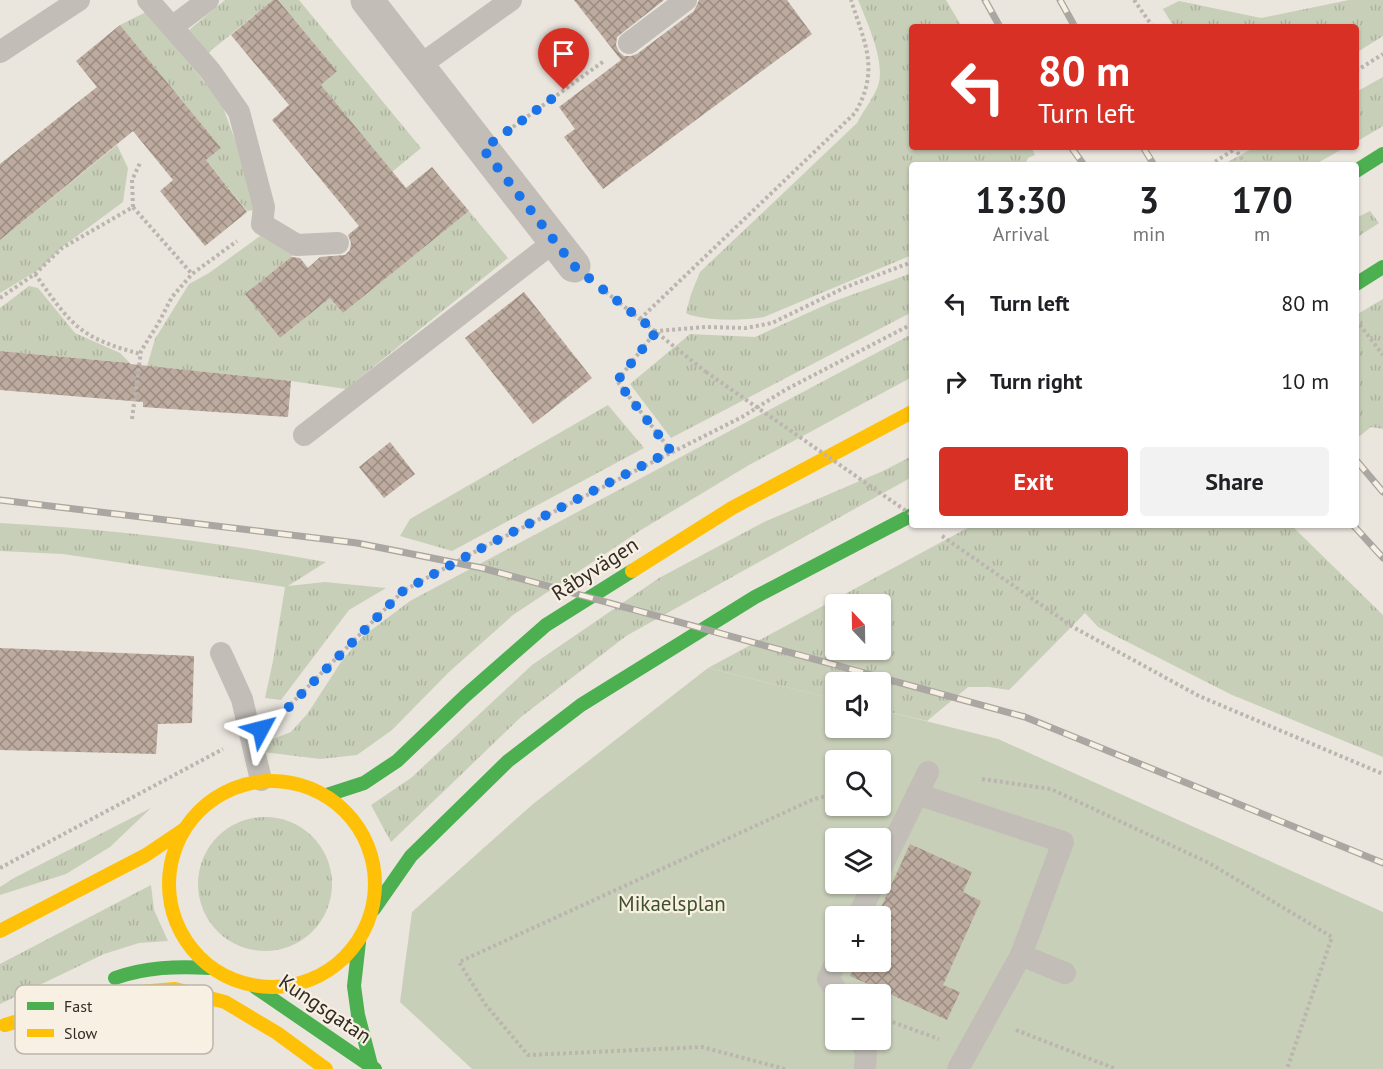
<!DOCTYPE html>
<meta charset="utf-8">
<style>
body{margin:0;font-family:"PT Sans",sans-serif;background:#f2f2f2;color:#202124;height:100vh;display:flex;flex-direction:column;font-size:22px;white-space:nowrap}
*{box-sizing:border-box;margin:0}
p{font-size:20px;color:#757577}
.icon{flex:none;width:33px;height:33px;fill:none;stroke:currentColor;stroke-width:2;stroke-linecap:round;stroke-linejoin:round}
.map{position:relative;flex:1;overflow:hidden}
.details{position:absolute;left:909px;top:162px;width:450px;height:366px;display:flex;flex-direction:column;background:#fff;border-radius:6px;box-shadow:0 2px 4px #0004}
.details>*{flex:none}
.hud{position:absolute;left:909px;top:24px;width:450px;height:126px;border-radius:6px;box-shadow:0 2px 4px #0004;background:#d93025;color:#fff;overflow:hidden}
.needle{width:39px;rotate:338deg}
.tools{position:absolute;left:825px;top:594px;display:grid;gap:12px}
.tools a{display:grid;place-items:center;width:66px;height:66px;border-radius:6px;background:#fff;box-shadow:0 2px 4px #0004;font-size:30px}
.pin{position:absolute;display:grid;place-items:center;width:51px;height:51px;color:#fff;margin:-62px -26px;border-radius:50% 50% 50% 0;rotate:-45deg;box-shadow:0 0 6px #0007}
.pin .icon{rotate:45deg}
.me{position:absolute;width:66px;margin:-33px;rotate:52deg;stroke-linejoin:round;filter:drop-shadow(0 0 4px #0008)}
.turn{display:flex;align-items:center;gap:21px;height:126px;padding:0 30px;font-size:27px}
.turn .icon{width:78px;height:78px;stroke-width:2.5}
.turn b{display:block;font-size:42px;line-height:51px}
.eta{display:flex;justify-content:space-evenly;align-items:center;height:102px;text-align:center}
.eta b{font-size:36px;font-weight:700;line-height:42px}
.primary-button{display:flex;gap:12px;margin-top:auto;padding:12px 30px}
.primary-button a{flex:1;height:69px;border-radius:6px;background:#d93025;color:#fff;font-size:24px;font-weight:700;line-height:69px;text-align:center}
.primary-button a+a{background:#f2f2f2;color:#202124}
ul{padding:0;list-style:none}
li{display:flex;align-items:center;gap:18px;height:78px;padding:0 30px}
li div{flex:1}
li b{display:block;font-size:22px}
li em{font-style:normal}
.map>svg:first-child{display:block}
.grass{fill:url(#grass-tufts);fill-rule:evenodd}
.park{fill:#c8cfb8;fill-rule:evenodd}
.building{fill:url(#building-cross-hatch)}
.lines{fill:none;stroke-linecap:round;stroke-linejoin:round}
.path{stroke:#bbb5af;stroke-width:4;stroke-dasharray:3 3;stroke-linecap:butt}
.lane{stroke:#c2bdb7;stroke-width:22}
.street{stroke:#c2bdb7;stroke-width:33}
.fast{stroke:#4caf50;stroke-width:14}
.slow{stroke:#ffc107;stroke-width:14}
.rail-casing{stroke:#aaa6a1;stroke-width:7}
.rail{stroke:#f7f0e3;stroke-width:4.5;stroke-dasharray:14;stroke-linecap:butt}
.path-bridge{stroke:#bbb5af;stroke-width:4;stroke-dasharray:3 3;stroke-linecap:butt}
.route{stroke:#1a73e8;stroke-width:10;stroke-dasharray:0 18}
.labels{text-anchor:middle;stroke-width:4.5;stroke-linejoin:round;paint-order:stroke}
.street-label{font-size:21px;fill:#322b25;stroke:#f7f0e3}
.park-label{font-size:21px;fill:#3e4f2b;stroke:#f7f0e3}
.key{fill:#f7f0e3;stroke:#bcb5aa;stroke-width:1.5}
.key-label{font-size:16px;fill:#322b25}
</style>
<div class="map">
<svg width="1383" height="1069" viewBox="0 0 1383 1069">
<defs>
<pattern id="grass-tufts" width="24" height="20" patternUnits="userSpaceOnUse" patternTransform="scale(1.5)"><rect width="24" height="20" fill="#c8cfb8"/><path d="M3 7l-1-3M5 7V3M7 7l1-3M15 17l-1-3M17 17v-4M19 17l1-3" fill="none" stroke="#acb29e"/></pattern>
<pattern id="building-cross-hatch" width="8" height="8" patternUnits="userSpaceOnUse" patternTransform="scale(1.5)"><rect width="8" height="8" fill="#bdab9f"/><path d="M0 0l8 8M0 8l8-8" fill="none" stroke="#9a8b81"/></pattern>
</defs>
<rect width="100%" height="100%" fill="#eae5dd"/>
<!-- grass -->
<g class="grass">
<path d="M225,0H273L208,53L189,30Z"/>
<path d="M278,0H299L421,148L392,172L321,85L337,71Z"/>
<path d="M858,0H946L962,27H912V147H1031L1035,155L1028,158L1025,165H912V255L764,317C739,321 715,321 690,315L686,313L691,294L700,272L857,123C863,111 873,99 878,86C886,62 867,22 858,0Z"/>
<path d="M1349,0H1383V36L1356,53V27H1174L1163,9L1179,1L1261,18Z"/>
<path d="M146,12L221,102L252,186L254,210L247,211L206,160L221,148L120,25Z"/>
<path d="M1383,77V126L1356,142V92Z"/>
<path d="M117,145L128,168L123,202L62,247L40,269L0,293V240Z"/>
<path d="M1255,147H1346L1314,165H1222Z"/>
<path d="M469,211L508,258L346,389L291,381L147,366L155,339L189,284L209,273L260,236L296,253L245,294L280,338L330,298L343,313Z"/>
<path d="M1370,211L1379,223L1356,238V218Z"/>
<path d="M912,273V312L671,438L630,384L690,334L755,337L832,302Z"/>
<path d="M29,286L38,288L75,333L120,353L130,363L0,351V308Z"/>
<path d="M1383,299V429L1371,427L1356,439V315Z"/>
<path d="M912,334V377L749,465L641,530L513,615L449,672L392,730L357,755L320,759L263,752L265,742L291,732L308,713L341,662L362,637L410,601Z"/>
<path d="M608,405L644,448L452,551L400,536L410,519Z"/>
<path d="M912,456V477L626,636L521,717L391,842L371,805L411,778L532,665L659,578L764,522L883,471Z"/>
<path d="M0,523C109,529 219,542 326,562L288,586L325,582L386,588L349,610L281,700L265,698L273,661L285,587L63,554L0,551Z"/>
<path d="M973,525H1291L1383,615V757L1230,694L1098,627L1085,613L1009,690L989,687H968L927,721L881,710L880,682H836L835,699L708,668ZM836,604H880V650H836Z"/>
<path d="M151,808L110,847L66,874L0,895V887L14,878Z"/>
<circle cx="265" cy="884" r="67"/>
<path d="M151,885L154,910L168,941L139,943L104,954L0,1004V964Z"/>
</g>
<!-- park -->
<path class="park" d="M708,668L835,699L836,728H880L881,710L998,739L1383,912V1069H472L400,1002L412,912L533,804ZM836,760H880V806H836ZM836,838H880V884H836ZM836,916H880V962H836ZM836,994H880V1040H836Z"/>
<!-- building -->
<g class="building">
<path d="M273,0H278L337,71L321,85L406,188L432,167L469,211L343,313L330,298L280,338L245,294L291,257L300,258L308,268L320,257L345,255L350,250L351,243L348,235L359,226L272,120L289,105L231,35Z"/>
<path d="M574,0H664L617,37L616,45L619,52L624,56H631L637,54L694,11L699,0H787L812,34L603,189L564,137L575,129L559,107L621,60Z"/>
<path d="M120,25L221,148L206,160L247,212L205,246L160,191L173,180L133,131L0,240V164L97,87L76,61Z"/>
<path d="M524,292L592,378L533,424L465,338Z"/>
<path d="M0,351L130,363V364L291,381L288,417L143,407V402L0,390Z"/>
<path d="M390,442L415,474L384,498L359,467Z"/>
<path d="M0,648L194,656L192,723L158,724L156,754L0,750Z"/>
<path d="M910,844L972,872L963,892L981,901L943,985L960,992L947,1020L850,976L857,962H880V916H877Z"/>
</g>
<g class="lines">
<!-- path -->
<g class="path">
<path d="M1134,0L1153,27"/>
<path d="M1356,71L1383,54"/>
<path d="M513,127L604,61"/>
<path d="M1210,165L1238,147"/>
<path d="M133,207L132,180L140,163"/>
<path d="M35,274C50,294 66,321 88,334C104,344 123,349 140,354"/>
<path d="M601,288L706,372"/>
<path d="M0,298L35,274L62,248L133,207L192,274L237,241"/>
<path d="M640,319L855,113C880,70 865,44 851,0"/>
<path d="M1356,320L1383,355"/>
<path d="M132,419L141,351L158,324L172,297L192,274"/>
<path d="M671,451L617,381L656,331L706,327L746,328L772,323L846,287L912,262"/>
<path d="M942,536L1073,627L1199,696L1383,774"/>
<path d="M278,717L403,591L480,549L742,417L785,390L912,324"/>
<path d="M982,779L1051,789L1209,863L1332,937L1287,1069"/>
<path d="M880,783L889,781"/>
<path d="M0,868L223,749"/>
<path d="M887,1020L939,1039"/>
<path d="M1016,1030L1116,1069"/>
<path d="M785,1069L702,1047L528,1055L485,1004L459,962L814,799L836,794"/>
</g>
<!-- lane -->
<g class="lane">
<path d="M148,0L172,27"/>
<path d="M208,0L172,27L211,72L239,112L264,207L262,224L297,245L338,243"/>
<path d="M629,43L686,0"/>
<path d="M0,52L79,0"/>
<path d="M419,66L511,0"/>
<path d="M304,435L555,241"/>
<path d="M221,653L242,699L261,780"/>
<path d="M917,794L1063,842L1021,955"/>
<path d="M880,870L928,772"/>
<path d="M858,916L874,884"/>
<path d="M836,962L828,979L839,994"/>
<path d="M861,1040L866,1053L865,1069"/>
<path d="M958,1069L1021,955L1065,973"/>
</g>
<!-- street -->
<path class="street" d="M367,0L574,266"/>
<!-- fast -->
<g class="fast">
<path d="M1356,171L1383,154"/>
<path d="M1356,284L1383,267"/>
<path d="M327,795L364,783L397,761L465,696L546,625L632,571"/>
<path d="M374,909L411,856L508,761L581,705L755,597L912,515"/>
<path d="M359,942L354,986L358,1015L371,1065"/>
<path d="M115,978C146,967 177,966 210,968"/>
<path d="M255,987L375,1069"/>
</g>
<!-- slow -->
<g class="slow">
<path d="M632,571L732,508L912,412"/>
<circle cx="272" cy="884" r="103"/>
<path d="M0,931L146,855L183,830"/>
<path d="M5,1025L105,995L175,989L225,1002L277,1033L326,1069"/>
</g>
<defs>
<g id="rail">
<path d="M985,0L1000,27"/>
<path d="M1060,0L1075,27"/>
<path d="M1071,147L1084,165"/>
<path d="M1143,147L1154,165"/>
<path d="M1356,460L1383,492"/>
<path d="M0,500L357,543L482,568L1025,717L1383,863"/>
<path d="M1353,525L1383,558"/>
</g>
</defs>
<!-- rail casing -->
<use href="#rail" class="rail-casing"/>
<!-- rail -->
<use href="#rail" class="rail"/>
<!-- path-bridge -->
<g class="path-bridge">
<path d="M1234,147L1246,165"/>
<path d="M706,372L912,515"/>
</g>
</g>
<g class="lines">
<!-- route -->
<path class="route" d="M261,729L273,723L403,591L480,549L671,451L617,381L656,332L574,266L483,149L564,90"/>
</g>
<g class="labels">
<!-- street labels -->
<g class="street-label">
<text transform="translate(595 569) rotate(-33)" y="7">Råbyvägen</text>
<text transform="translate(325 1009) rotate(34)" y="7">Kungsgatan</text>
</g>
<!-- park labels -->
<g class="park-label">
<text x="672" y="911">Mikaelsplan</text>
</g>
</g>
<!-- legend -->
<rect x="15" y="985" width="198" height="69" rx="9" class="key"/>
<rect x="27" y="1002" width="27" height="8" fill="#4caf50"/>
<rect x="27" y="1029" width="27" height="8" fill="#ffc107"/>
<g class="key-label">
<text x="64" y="1012">Fast</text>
<text x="64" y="1039">Slow</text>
</g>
</svg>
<div class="tools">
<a><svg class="needle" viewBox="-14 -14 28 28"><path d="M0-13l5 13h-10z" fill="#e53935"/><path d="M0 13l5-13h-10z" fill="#757577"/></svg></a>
<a><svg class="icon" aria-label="sound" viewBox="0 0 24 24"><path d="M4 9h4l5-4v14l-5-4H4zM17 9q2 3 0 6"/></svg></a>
<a><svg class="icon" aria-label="search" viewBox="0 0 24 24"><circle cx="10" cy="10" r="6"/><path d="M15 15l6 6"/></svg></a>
<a><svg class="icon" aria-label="layers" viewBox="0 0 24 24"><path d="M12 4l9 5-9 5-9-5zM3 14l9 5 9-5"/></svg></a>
<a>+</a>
<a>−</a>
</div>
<div class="pin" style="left:564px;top:90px;background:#d93025"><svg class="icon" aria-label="arrive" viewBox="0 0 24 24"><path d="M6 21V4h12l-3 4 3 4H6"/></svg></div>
<svg class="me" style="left:261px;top:729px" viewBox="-20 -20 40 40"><path d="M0-17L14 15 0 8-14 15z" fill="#1a73e8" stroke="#fff" stroke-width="4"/></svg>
<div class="hud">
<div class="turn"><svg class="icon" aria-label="left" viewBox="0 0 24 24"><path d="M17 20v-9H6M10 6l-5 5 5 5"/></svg><div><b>80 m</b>Turn left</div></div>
</div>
<section class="details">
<div class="eta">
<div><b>13:30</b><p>Arrival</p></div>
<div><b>3</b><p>min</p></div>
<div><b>170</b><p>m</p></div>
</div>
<ul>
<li><svg class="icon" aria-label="left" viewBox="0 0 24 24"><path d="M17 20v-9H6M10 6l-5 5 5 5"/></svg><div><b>Turn left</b></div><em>80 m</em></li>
<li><svg class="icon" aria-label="right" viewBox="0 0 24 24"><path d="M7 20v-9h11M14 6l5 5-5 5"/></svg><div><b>Turn right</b></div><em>10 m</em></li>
</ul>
<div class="primary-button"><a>Exit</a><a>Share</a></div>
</section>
</div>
